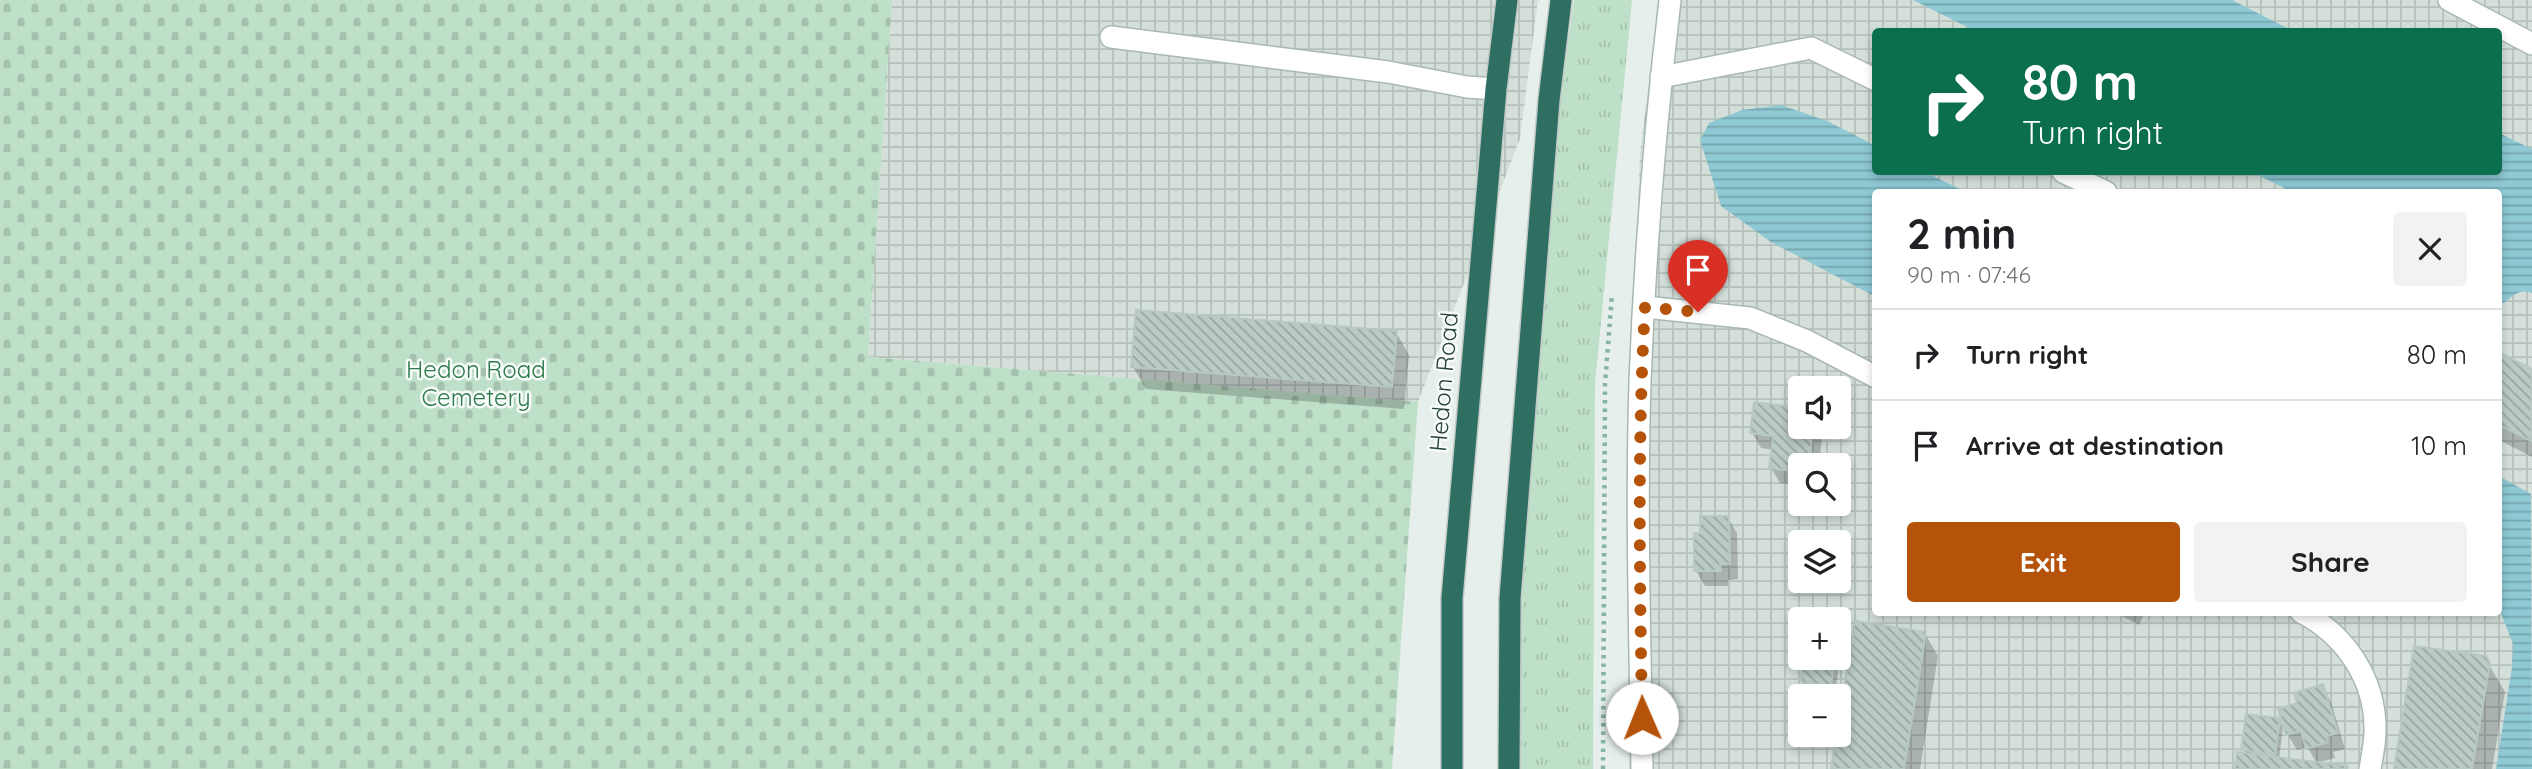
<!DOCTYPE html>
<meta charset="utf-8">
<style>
body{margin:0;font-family:Quicksand,sans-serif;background:#f2f2f2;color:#202124;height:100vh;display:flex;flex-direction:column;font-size:26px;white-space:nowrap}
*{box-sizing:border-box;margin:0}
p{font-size:23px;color:#757577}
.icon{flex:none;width:38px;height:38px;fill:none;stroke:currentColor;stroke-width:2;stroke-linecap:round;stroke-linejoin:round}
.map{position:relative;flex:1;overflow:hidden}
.drawer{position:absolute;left:1872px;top:189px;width:630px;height:427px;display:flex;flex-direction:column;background:#fff;border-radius:7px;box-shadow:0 4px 10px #0003}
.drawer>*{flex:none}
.banner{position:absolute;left:1872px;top:28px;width:630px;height:147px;border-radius:7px;box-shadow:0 4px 10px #0003;background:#0b6e4f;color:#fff;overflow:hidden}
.tools{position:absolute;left:1788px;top:376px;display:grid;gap:14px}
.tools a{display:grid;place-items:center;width:63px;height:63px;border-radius:7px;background:#fff;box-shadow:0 4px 10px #0003;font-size:35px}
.pin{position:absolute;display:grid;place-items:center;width:60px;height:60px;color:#fff;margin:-72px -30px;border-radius:50% 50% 50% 0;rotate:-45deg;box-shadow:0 0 7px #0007}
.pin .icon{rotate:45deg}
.me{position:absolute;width:77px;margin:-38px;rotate:359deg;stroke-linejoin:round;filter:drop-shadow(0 0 5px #0008)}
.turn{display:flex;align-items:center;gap:24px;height:147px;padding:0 35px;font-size:32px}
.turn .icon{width:91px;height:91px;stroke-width:2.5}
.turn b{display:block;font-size:49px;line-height:60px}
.round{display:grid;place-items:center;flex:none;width:74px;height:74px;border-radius:7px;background:#f2f2f2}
.overview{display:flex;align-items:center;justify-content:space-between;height:119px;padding:0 35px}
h1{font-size:42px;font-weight:700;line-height:52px}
.cta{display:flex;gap:14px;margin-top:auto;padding:14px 35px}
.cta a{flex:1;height:80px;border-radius:7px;background:#b45309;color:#fff;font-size:28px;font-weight:700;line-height:80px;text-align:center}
.cta a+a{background:#f2f2f2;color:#202124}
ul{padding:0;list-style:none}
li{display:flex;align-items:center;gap:21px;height:91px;padding:0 35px;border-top:2px solid #e0e0e0}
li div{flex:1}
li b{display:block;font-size:26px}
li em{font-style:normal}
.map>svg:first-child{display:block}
.industrial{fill:url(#industrial-grid);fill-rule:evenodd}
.grass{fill:url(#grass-tufts)}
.cemetery{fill:url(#cemetery-stones)}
.water{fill:url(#water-rules)}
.shadow{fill:#0003}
.building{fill:url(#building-back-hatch);stroke:#b8c9c2;stroke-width:2}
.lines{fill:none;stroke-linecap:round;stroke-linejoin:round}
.minor-casing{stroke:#a8b8b2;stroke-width:24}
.highway-casing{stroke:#c2cac8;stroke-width:24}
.path{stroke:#86b3a5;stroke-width:4.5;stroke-dasharray:3.5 5;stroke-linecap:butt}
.minor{stroke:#fff;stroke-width:21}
.highway{stroke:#2f6f62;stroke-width:21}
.route{stroke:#b45309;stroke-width:12;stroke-dasharray:0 21.6}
.labels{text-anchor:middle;stroke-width:5;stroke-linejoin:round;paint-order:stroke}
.park-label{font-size:24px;fill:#2d7a4b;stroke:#f7fbf9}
.street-label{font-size:24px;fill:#24423a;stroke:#f7fbf9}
</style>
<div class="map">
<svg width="2532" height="769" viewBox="0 0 2532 769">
<defs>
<pattern id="industrial-grid" width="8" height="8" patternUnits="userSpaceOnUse" patternTransform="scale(1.75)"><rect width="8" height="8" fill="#d4dfda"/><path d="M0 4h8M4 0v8" fill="none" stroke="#b6c1bc"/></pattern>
<pattern id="grass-tufts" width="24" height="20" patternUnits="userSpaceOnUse" patternTransform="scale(1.75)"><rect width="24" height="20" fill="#bfe0c8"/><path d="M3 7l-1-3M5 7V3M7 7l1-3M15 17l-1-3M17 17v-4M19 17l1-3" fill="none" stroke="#a4c1ad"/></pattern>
<pattern id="cemetery-stones" width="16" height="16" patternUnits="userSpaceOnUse" patternTransform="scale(1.75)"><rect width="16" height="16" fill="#bfe0c8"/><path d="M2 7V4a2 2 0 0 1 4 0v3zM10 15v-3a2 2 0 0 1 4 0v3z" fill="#a4c1ad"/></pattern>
<pattern id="water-rules" width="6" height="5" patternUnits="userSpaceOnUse" patternTransform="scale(1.75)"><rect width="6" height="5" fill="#8ec9d4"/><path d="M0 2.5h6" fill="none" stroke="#74a5ad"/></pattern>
<pattern id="building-back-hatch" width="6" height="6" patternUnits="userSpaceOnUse" patternTransform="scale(1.75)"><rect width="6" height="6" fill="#bbcac4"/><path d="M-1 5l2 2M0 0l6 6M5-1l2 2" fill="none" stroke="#98a6a0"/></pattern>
</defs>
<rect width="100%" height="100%" fill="#e6efeb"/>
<!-- industrial -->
<g class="industrial">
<path d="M892,0H1538L1520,139L1418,402L868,357Z"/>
<path d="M1659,0H2532V769H1629L1631,387L1640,154ZM1876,32H2499V172H1876ZM1876,192H2499V612H1876ZM1801,388H1839V427H1801ZM1801,466H1839V504H1801ZM1801,542H1839V581H1801ZM1801,620H1839V658H1801ZM1801,696H1839V735H1801Z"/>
</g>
<!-- grass -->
<path class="grass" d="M1574,0H1632L1595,384L1593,769H1520L1521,601L1560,102Z"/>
<!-- cemetery -->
<path class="cemetery" d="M0,0H892L868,357L1418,402L1392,769H0Z"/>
<!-- water -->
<g class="water">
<path d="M1913,0H2232L2293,31H1975Z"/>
<path d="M1781,105L1827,121L1876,146V172H1925L1966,192H1876V297L1771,242L1721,206L1700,140L1709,123L1742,110Z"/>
<path d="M2499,133L2532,149V293C2520,288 2512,296 2504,303L2499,301V192H2292L2252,172H2499Z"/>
<path d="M2499,476L2531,494L2532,769H2496L2512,667L2513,644L2499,608Z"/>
</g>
<!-- shadow -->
<g class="shadow">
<path d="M1396,332L1409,355L1404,409L1146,389L1133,367Z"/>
<path d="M2499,354L2532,371V457L2499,440Z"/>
<path d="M1801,427H1823L1819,466H1801V486L1780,483L1771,468L1774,450L1761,448L1752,433Z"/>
<path d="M1728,518L1737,533L1738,579L1728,580V586H1705L1696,571L1702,535Z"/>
<path d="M2114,612H2145L2139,625Z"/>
<path d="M1925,634L1938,656L1920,769H1833L1838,735Z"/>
<path d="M1805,658L1834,659L1839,667L1835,693L1806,689L1802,682Z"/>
<path d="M2485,658L2505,692L2492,769H2397Z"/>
<path d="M2322,686L2331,702L2345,749L2333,752L2335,758L2317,763L2348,769H2236L2246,754L2243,750L2279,720L2283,727L2279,759L2317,763L2307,747L2297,750L2288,735L2280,710L2299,704Z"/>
</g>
<!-- building -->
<g class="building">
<path d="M1136,310L1397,331L1392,387L1131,367Z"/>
<path d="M2499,352L2532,369L2531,441L2499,425Z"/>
<path d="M1754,402L1801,408V427H1813L1809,466H1801V472L1769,468L1773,436L1750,433Z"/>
<path d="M1700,516H1729L1730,564H1720L1721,571H1694V533H1700Z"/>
<path d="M1855,621L1926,632L1904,769H1831L1836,735H1839V717Z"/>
<path d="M2414,646L2486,656L2490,663L2472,769H2394Z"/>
<path d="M1804,658H1835L1831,686L1800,682Z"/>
<path d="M2323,684L2338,733L2326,736L2328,742L2306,749L2301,731L2286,735L2278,709L2297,703L2294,693Z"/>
<path d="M2246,714L2280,718L2275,755L2241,750Z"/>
<path d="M2237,752L2348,766L2347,769H2235Z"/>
</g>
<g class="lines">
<defs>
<g id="minor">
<path d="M2449,0L2532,44"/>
<path d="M1111,37L1388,72L1467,87L1496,89"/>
<path d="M1661,77L1811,48L1876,80"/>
<path d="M2063,172L2106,192"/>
<path d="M1645,307L1750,318L1807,341L1876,377"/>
<path d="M2301,612C2345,634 2376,680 2375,731C2375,744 2372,757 2370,769"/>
<path d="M1642,769C1640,640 1636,510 1640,381C1645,254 1655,127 1670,0"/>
</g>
<g id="highway">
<path d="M1452,769V598L1496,89L1507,0"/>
<path d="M1509,769L1510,598L1549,100L1561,0"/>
</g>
</defs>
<!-- minor casing -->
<use href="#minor" class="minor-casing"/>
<!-- highway casing -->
<use href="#highway" class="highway-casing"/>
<!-- path -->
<path class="path" d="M1603,769L1605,384L1612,294"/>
<!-- minor -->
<use href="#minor" class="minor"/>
<!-- highway -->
<use href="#highway" class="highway"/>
</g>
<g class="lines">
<!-- route -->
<path class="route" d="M1642,718C1640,581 1637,444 1645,307L1698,312"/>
</g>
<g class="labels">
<!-- park labels -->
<g class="park-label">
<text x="476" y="378">Hedon Road<tspan x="476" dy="28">Cemetery</tspan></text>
</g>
<!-- street labels -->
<g class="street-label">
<text transform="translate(1444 382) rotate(-85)" y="8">Hedon Road</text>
</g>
</g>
</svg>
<div class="tools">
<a><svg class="icon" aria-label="sound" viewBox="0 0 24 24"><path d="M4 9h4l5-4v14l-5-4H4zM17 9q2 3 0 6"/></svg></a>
<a><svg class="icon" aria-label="search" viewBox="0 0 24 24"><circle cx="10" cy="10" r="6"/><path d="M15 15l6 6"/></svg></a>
<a><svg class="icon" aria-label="layers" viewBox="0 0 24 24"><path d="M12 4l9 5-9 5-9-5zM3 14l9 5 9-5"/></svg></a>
<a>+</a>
<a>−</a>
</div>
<div class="pin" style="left:1698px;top:312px;background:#d93025"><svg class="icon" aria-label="arrive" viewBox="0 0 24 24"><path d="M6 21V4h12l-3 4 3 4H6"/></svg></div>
<svg class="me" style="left:1642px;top:718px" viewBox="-20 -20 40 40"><circle r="19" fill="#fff"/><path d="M0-13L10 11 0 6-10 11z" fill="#b45309"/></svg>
<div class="banner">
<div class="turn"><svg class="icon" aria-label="right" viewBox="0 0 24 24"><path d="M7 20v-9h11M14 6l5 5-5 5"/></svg><div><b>80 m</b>Turn right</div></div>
</div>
<section class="drawer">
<div class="overview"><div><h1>2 min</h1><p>90 m · 07:46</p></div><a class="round"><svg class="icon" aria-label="close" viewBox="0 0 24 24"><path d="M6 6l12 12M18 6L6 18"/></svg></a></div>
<ul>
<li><svg class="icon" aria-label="right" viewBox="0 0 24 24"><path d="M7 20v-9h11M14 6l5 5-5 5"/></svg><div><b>Turn right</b></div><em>80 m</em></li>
<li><svg class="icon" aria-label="arrive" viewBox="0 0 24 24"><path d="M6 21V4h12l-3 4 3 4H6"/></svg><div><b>Arrive at destination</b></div><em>10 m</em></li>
</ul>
<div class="cta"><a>Exit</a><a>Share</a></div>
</section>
</div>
